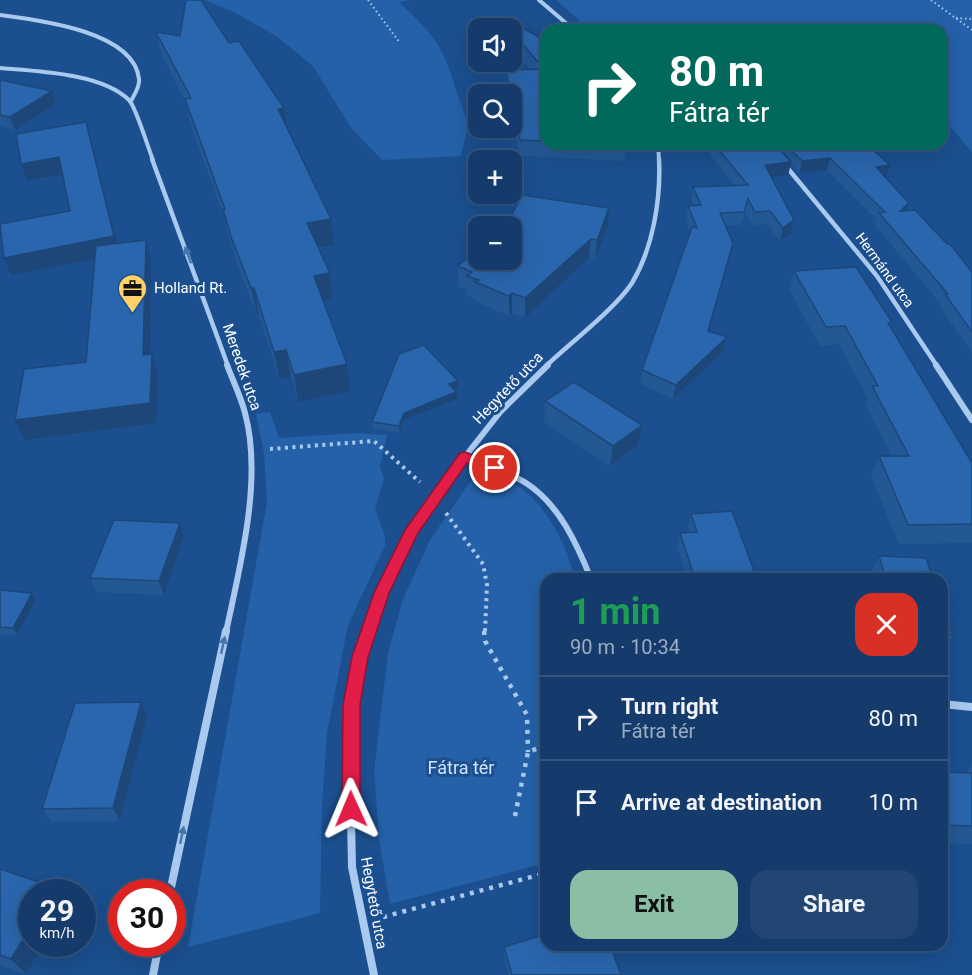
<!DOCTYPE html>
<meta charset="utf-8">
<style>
body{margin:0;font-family:Roboto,sans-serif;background:#214673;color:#f1f3f6;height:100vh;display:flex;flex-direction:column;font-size:22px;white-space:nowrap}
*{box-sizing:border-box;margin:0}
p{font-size:20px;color:#9dadc1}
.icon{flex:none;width:33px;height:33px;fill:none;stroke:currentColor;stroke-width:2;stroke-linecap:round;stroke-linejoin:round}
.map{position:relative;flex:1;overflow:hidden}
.panel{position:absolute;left:540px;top:573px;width:408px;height:378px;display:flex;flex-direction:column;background:#143b6b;border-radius:18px;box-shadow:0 6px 24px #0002,0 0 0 2px #33557e}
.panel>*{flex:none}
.hud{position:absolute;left:540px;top:24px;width:408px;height:126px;border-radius:18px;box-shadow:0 6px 24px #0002,0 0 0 2px #33557e;background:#00695c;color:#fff;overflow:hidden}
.controls{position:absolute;left:468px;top:18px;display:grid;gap:12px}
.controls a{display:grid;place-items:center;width:54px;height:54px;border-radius:12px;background:#143b6b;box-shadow:0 6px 24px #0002,0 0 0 2px #33557e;font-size:30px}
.speed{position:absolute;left:18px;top:879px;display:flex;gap:12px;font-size:30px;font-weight:700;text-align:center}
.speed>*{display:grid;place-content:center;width:78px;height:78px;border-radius:50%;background:#143b6b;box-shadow:0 6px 24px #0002,0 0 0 2px #33557e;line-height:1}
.speed small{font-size:15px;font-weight:400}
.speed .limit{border:9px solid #d22;background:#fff;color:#111}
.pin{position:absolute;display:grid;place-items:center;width:51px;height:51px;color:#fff;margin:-26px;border:3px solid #fff;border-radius:50%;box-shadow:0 2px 6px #0007}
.me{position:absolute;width:66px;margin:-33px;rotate:359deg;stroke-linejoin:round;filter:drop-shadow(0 0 4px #0008)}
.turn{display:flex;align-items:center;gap:21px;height:126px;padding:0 30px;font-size:27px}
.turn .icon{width:78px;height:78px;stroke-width:2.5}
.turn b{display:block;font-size:42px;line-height:51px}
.round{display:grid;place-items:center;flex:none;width:63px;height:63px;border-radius:18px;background:#214673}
.head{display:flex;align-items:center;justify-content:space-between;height:102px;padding:0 30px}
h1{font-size:36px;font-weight:700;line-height:45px;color:#1e9e55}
.button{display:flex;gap:12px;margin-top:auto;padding:12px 30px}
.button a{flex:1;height:69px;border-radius:18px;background:#8abfa5;color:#111;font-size:24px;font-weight:700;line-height:69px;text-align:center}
.button a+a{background:#214673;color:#f1f3f6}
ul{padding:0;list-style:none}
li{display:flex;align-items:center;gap:18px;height:84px;padding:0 30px;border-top:2px solid #33557e}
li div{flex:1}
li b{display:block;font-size:22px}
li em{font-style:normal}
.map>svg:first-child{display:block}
.green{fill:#2461a8}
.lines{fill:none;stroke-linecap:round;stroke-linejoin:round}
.path-far2{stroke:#a9c9ee;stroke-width:2;stroke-dasharray:1.5 3;stroke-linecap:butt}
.path-far1{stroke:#a9c9ee;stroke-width:4;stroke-dasharray:3 4.5;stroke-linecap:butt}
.path{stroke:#a9c9ee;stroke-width:4.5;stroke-dasharray:4 6;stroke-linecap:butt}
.minor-far3{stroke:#a9c9ee;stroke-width:4}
.minor-far2{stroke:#a9c9ee;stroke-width:4.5}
.minor-far1{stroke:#a9c9ee;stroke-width:6}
.minor{stroke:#a9c9ee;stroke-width:8}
.wall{fill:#245895}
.shaded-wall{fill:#1d4779}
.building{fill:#2a66ad;stroke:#1d4779;stroke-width:1.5}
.oneway{fill:#4674ac}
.route{fill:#e11d48;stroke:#92132f;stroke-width:1.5}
.labels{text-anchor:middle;stroke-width:6;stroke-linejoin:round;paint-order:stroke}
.far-street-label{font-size:14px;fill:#fff;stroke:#1b4f8f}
.poi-label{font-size:15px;fill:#fff;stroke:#1b4f8f;text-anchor:start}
.street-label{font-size:15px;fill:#fff;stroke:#1b4f8f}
.near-park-label{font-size:18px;fill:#cfe3fa;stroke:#1b4f8f}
</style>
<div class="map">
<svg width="972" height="975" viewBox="0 0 972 975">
<rect width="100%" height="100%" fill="#1b4f8f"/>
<!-- green -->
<g class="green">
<path d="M204,0H411L399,2C436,36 444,48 458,96C461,105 466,115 467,124C467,134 463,146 461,156L382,160L351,128L313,66L276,36L234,12Z"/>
<path d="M556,0H972V152L942,117V30H590Z"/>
<path d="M270,412L279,438L355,433L387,435L380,466L384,478L375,509L385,536V546L348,625L327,733L322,806L320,913L188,947L267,502L264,453L256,414Z"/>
<path d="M486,477C493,478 502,478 509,481C544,498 566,543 575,579H546V863L390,904L379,839L374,771L388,653L403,599L430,540L472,479Z"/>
</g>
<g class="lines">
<!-- path-far2 -->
<g class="path-far2">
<path d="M368,0L400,43"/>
<path d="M931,0L972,30"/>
<path d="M956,18L972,19"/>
</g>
<!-- path-far1 -->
<g class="path-far1">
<path d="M270,449L374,441L420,482"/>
<path d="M446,513L483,564L487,585L485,632"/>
</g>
<!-- path -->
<g class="path">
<path d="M484,631L485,641L527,715L528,752"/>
<path d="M515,816L528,752L546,745"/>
<path d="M383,917L546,873"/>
</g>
<!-- minor-far3 -->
<g class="minor-far3">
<path d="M539,0L574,30"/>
<path d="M0,15C38,20 134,31 139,79C140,87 134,95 131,101"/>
<path d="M0,68C36,71 102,73 129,100C136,107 148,148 153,160"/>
<path d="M658,144L659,160"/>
</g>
<!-- minor-far2 -->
<g class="minor-far2">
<path d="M152,159L228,366"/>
<path d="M785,165L877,276L937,366"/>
<path d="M546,366C570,343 615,309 632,283C653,248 661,199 659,159"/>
</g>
<!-- minor-far1 -->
<g class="minor-far1">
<path d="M936,365L972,420"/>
<path d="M465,457C485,465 507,471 526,483C559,504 577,544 591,579"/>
<path d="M226,632C240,566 263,479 245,413C241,397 233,381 227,365"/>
<path d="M368,632L382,593L412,530L434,496L501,411L548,365"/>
</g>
<!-- minor -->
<g class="minor">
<path d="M369,631L360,657L352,705L350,770L352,867L374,975"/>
<path d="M942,704L972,707"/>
<path d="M170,892L226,631"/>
<path d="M153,975L159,944"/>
</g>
</g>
<!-- wall -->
<g class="wall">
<path d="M502,22L546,41V144H626L624,161L520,156L512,114V94H507L506,86V70L530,69L512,48V28H502Z"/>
<path d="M156,32L229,43L284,108L287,128L334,245L318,248L330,273L333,299L324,302L350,391L298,402L291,377L279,379L259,315H257L237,263L228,235L225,219L190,123L185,101L162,55Z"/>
<path d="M0,80L52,91L56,104L15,130L0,126Z"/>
<path d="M710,144H866L890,165L885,177L906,210L972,272V353L940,307L941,304L875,225L877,220L827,170L799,173L791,164L788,175L771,177L791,233L780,241L767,224L752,225L745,213L741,225L725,226L730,256L709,331L727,337L724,351L673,399L640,384L642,370L690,231L686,219L688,206H694L691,200L693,187L735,186L708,152Z"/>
<path d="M609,208L608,227L595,259L589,258L525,318L512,313L509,316L476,302L475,299L467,295V290L458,286V266L478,260Z"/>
<path d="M794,271L892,322L891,327L972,463V543L899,544L871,475L879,456H892L866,405L868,399L839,344L820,346L789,289Z"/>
<path d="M458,388L454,390L457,399L404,420L400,433L373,429L372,422Z"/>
<path d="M545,401L642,425L638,445L610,466L544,422Z"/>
<path d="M691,514L757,579H688L677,546L680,533L690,532L688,527Z"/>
<path d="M180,523L184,537L164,595L96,592L90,578Z"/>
<path d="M879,556L933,579H871L870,576Z"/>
<path d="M0,590L36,600L17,635L0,634Z"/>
<path d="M942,603L953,635L942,654Z"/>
<path d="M147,716L120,821H51L42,809Z"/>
<path d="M972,764V844L942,843V772L967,773V772Z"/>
<path d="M0,869L54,887L58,892H32L26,974L0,965Z"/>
<path d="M504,947L621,975H509L504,957Z"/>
</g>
<!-- shaded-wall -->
<g class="shaded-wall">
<path d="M52,91L56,104L15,130L10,117Z"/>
<path d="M284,108L288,132L278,109Z"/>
<path d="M86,122L120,254L11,275L4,258L114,236Z"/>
<path d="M59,157L65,174L27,180L21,164Z"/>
<path d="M830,158L827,170L799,173L802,161Z"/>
<path d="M791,162L788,175L762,178L765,165Z"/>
<path d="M890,165L886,177L872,179L876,167Z"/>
<path d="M909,203L905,215L900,211Z"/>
<path d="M609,208L608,227L595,259L597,240Z"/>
<path d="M331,219L334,245L311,249L307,223Z"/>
<path d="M794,220L791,233L780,241L783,228Z"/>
<path d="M591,239L589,258L525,318V298Z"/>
<path d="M146,240L151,259L150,375L143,355Z"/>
<path d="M733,243L730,256L705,345L708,331Z"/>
<path d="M330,273L333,299L318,303L314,276Z"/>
<path d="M251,288H254L259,315H257Z"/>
<path d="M512,293V313L509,316V296Z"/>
<path d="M727,337L724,351L673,399L676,385Z"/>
<path d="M286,350L291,377L279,379L274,352Z"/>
<path d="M152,354L158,374L156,423L24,440L15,420Z"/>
<path d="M347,364L350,391L298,402L294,375Z"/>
<path d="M458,381V388L449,392V384Z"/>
<path d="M456,392L457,399L404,420L400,433L399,426L404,413Z"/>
<path d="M642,425L638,445L610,466L613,446Z"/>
<path d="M180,523L184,537L164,595L159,581Z"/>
<path d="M32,593L36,600L17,635L13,628Z"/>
<path d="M141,702L147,716L120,821L113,808Z"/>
<path d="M54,887L58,892H51Z"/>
<path d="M32,925V944H43L26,974L11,959Z"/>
</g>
<!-- building -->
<g class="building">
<path d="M186,0H201L229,43L239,41L284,108L278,109L331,219L307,223L330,273L314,276L347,364L294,375L286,350L274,352L254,288H251L231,237L223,209H225L185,99L191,98L156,32L180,36Z"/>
<path d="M505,18L546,41V141L520,140L506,70L544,69L512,32V28H508L502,22Z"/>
<path d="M0,80L52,91L10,117L0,115Z"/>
<path d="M86,122L114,236L4,258L0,224L70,211L59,157L21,164L16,134Z"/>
<path d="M714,144H775L791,162L765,165L794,220L783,228L770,211L755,212L748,199L744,212L720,213L733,243L708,331L727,337L676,385L642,370L692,227L697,228L688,206L701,205L693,187L748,185Z"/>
<path d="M785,144H866L890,165L876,167L909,203L900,211L915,210L947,244H950L972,272V332L945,294H948L879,213L885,212L830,158L802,161Z"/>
<path d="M522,195L609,208L597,240L591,239L525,298L512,293L509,296L475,282L479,280L467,276L472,272L458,266L478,249V260H512V226H506Z"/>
<path d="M146,240L143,355L152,354L150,403L15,420L24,369L86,362L96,246Z"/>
<path d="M856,267L892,322L888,323L972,463V524L908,525L879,456H909L872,386H878L845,326L826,327L794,271Z"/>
<path d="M424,345L458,381L449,384L456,392L404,413L399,426L372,422L399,354Z"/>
<path d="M574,382L642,425L613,446L545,401Z"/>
<path d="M732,511L757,579H695L680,533L697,532L691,514Z"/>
<path d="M114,520L180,523L159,581L90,578Z"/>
<path d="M879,556L926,558L933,579H886Z"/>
<path d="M0,590L32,593L13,628L0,627Z"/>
<path d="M942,603L953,635L942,634Z"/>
<path d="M141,702L113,808L42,809L75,703Z"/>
<path d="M942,772L972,773V826L942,825Z"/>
<path d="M0,869L54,887L51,892H32V925L11,959L0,955Z"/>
<path d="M546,934V945H610L621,975H512L504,947Z"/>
</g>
<!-- one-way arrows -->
<defs><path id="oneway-solid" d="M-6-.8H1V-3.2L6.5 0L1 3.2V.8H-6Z" transform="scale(1.5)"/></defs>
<g class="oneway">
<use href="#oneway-solid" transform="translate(188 255) rotate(-110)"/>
<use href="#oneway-solid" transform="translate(223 645) rotate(-78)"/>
<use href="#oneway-solid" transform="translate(182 835) rotate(-78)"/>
</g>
<!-- route -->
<path class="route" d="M465,452L500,465L502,468L495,473L467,463L418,533L389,593L368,657L360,705V809L357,815L351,817L345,815L342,809L343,705L352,657L374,593L405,530L460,453Z"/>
<!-- icons -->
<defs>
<symbol id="office-pin" viewBox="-11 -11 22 30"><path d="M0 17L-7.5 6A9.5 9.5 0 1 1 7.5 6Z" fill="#ffd166" stroke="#1b4f8f"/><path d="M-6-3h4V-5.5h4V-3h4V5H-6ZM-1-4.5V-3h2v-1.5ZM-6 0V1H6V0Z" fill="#111"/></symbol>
</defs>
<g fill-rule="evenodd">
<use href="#office-pin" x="116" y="272" width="33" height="45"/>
</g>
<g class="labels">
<!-- far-street labels -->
<g class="far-street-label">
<text transform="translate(885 270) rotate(54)" y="5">Hermánd utca</text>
</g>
<!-- poi labels -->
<g class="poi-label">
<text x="154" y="293">Holland Rt.</text>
</g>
<!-- street labels -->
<g class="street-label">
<text transform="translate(242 367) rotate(71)" y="5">Meredek utca</text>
<text transform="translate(508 388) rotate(-46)" y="5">Hegytető utca</text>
<text transform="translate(374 903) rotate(80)" y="5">Hegytető utca</text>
</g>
<!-- near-park labels -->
<g class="near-park-label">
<text x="461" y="774">Fátra tér</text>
</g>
</g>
</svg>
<div class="controls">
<a><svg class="icon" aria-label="sound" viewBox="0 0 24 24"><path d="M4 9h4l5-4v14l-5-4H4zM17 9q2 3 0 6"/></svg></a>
<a><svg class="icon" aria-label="search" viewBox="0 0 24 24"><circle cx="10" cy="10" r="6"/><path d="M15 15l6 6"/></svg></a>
<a>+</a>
<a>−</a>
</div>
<div class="speed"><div>29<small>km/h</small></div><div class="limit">30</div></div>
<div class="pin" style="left:495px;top:468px;background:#d93025"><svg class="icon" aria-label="arrive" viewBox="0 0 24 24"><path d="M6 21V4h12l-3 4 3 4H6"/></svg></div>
<svg class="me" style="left:351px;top:809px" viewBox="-20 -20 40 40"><path d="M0-17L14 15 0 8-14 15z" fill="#e11d48" stroke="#fff" stroke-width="4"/></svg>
<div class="hud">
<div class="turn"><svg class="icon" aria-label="right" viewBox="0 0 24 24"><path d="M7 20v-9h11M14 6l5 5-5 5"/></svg><div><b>80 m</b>Fátra tér</div></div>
</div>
<section class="panel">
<div class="head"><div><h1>1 min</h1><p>90 m · 10:34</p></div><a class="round" style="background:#d93025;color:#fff"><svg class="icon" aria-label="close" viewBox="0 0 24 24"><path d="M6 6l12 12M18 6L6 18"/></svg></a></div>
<ul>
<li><svg class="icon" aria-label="right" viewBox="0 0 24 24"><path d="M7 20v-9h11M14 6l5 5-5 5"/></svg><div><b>Turn right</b><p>Fátra tér</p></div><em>80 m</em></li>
<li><svg class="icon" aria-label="arrive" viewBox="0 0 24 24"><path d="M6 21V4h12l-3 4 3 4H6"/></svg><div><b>Arrive at destination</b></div><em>10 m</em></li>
</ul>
<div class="button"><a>Exit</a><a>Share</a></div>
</section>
</div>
